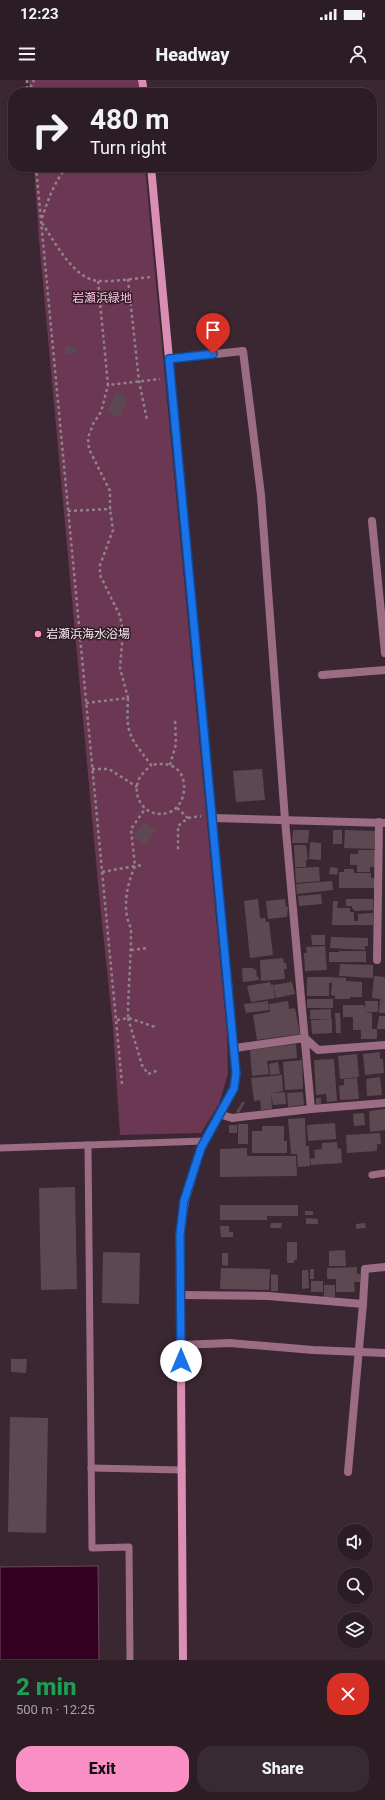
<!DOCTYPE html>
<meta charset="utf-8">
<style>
body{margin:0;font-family:Roboto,"Noto Sans JP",sans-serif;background:#382a32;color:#f1f3f6;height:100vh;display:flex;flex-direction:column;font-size:15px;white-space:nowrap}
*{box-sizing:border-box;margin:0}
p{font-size:13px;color:#a6a2a7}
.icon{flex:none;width:22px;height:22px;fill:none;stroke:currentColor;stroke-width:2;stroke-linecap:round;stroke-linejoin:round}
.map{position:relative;height:1580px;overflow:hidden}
.panel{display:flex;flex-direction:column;background:#2c1d25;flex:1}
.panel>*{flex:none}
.hud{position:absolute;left:8px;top:8px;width:369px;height:84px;border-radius:16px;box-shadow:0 1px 3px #0004,0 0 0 1px #483b42;background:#2c1d25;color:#f1f3f6;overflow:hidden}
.buttons{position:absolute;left:337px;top:1444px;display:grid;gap:8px}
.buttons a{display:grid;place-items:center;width:36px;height:36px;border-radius:50%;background:#2c1d25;box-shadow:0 1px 3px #0004,0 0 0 1px #483b42;font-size:20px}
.pin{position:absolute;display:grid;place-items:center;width:34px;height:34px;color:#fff;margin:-41px -17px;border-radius:50% 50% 50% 0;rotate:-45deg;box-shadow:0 0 4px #0007}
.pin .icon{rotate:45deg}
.me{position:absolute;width:44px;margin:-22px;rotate:0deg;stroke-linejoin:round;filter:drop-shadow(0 0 3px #0008)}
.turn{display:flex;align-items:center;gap:14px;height:84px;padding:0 16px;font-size:18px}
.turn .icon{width:52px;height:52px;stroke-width:2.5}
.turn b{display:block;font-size:28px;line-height:34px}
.round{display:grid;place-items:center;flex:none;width:42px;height:42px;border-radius:16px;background:#382a32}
.overview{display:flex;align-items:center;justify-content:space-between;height:68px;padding:0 16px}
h1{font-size:24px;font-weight:800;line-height:30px;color:#1e9e55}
.action{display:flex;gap:8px;margin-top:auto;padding:8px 16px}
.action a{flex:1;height:46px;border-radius:16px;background:#fa8fc6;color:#111;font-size:16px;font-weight:800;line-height:46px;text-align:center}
.action a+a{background:#382a32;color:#f1f3f6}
.status{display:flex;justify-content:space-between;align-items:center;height:28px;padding:0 20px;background:#2c1d25;direction:ltr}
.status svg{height:11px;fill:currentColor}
header{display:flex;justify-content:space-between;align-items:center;height:52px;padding:0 16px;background:#2c1d25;font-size:18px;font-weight:800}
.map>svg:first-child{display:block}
.green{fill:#6b3752}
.water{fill:#33001f;stroke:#6e465e}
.building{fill:#5d4852}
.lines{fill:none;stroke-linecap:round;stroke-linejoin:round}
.path{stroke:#918189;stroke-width:2.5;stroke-dasharray:3 3;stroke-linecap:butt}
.lane{stroke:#9b6c83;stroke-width:7}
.street{stroke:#9b6c83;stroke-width:8}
.secondary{stroke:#da8eb3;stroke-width:8}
.route-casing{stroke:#114b97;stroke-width:10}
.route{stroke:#1a73e8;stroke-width:7}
.poi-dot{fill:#fa8fc6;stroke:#301e27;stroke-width:1.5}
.labels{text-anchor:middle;stroke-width:3;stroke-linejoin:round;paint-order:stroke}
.park-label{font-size:12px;fill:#fbc3de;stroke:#301e27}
.poi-label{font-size:12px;fill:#f8ebf1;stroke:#301e27;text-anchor:start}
</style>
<div class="status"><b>12:23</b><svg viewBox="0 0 49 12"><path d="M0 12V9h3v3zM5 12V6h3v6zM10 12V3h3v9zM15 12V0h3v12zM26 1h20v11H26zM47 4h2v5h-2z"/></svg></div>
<header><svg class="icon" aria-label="menu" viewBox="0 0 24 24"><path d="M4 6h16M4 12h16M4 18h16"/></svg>Headway<svg class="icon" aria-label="person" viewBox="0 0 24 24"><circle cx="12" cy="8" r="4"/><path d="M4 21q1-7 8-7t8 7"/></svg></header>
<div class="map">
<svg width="385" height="1580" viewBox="0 0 385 1580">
<rect width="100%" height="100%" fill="#3a2731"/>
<!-- green -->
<g class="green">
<path d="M29,0H138L139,13H29Z"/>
<path d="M34,87H145L227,954L228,994L219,1024L201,1053L120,1055L113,948L99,814L39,160Z"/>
</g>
<!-- water -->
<path class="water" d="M98,1486L99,1580H0V1487Z"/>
<!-- building -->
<g class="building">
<path d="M65,266L75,267V274H65Z"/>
<path d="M116,312L128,318L120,338L107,332Z"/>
<path d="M262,689L265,720L236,722L233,691Z"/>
<path d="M144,742L156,750L145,766L133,757Z"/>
<path d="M293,750H309L308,763H292Z"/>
<rect x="333" y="750" width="9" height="14"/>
<path d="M345,750L375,751L374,769L344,768Z"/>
<path d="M310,762L321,763V780L309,779Z"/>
<path d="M294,765H306L308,780H306V787H295Z"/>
<path d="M358,770H375V787H370V792H357V785H350V774H358Z"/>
<path d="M319,787L320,801L296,803L295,788Z"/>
<path d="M330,787L338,788L337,795L329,794Z"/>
<path d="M344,789H354V793H371V798H375L374,808H339V792H344Z"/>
<path d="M332,801L333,810L297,814L296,804Z"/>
<path d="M321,814L322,824L299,826L298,816Z"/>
<path d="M258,819L260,838H265L266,842H269L273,875L250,878L244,821Z"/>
<path d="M285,819L286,827H288L287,837L268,839L266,821Z"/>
<path d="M346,819H373V830L354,831V829H352V826H346Z"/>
<path d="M333,821H338L337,828H350V832H354V841H358V834L373,833V845H332Z"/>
<path d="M311,855H325V865H312Z"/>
<path d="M331,857L368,858V866H365V870L330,868Z"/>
<path d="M325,866L327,890L305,891L304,873H307L306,867Z"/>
<path d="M339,871H366V882H329V872H339Z"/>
<path d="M283,878L284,883H286L287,889H284L285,899L261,901L260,880Z"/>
<path d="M340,884L373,885V898L339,896Z"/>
<path d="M242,888H254V890L256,889L257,897H259V900L243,902Z"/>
<path d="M374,896L385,897V933H379L380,919L372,918Z"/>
<path d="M307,897H329L346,898V901L362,902V917H350V919H335V916L331,915L332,903H329V916H307Z"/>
<path d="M270,902L271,905L273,904L275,918L251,922L247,906Z"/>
<path d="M292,902L295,914L276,918L273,905Z"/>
<rect x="307" y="919" width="26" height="9"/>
<path d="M268,921L269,930L246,933L244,924Z"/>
<path d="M288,921L289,929L295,928L300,954L257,960L253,935L270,932L269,924Z"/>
<path d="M365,921H378V932H364L372,933V949H377V959H361V950H353V937H343V925H364L365,930Z"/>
<path d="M331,929V939H310V930Z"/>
<path d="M335,933H340L341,953H336Z"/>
<path d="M379,936H385V949H377Z"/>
<path d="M332,939V953L312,954L311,940Z"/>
<path d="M296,964L297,978L267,981L269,994L252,996L250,970Z"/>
<path d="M380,972V979H383L384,993L365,995L363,974Z"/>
<path d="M357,974L359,997L340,999L338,976Z"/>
<path d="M334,979L337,1021L327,1022L326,1014L316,1015L314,980Z"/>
<path d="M302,980L303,1009L285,1010L283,982Z"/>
<path d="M278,982L280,994L270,995L269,984Z"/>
<path d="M282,995L283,1011L271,1013L272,1029L261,1030L260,1020L254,1021L251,998Z"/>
<path d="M380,997L382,1015L367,1016L366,999Z"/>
<path d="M357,998L359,1019L340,1020L339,1006L344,1005V999Z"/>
<path d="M285,1012L286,1024L273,1025L271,1013Z"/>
<path d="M303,1012L304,1025L288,1027L287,1013Z"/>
<rect x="316" y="1018" width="5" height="6"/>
<path d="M242,1022H245L239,1033L236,1032Z"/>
<path d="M385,1029V1050L370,1052L369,1031Z"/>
<path d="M364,1033L365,1045L354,1046L353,1034Z"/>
<path d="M305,1038L306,1066H309L310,1086L298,1087L297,1074H291L288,1039Z"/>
<path d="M335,1043L336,1059L308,1061L307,1045Z"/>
<rect x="238" y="1044" width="10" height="20"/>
<rect x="229" y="1045" width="8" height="8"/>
<path d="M262,1046H284V1061H287V1073H252V1051H262Z"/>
<path d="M380,1053L381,1064H377V1071L347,1073L346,1055Z"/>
<path d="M337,1062L338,1069L341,1068L342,1083L311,1085L310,1079L315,1078L314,1070L322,1069V1063Z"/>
<path d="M247,1068V1076H296L297,1096L220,1097V1069Z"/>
<path d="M75,1107L77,1209L41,1210L39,1108Z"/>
<path d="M220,1125H298V1136H267V1140H220Z"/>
<rect x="305" y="1131" width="8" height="4"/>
<path d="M306,1138L318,1139V1144H306Z"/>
<path d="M271,1143H282L281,1148H270Z"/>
<path d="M365,1143L366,1148L356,1149V1144Z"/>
<path d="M220,1146H229V1152H233V1157H221Z"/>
<path d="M287,1162H297V1180H294V1183H287Z"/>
<path d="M345,1170L346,1186H329V1171Z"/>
<path d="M103,1172L140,1173L139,1224L102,1223Z"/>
<path d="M222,1173H228V1186L222,1185Z"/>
<path d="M357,1187V1194H360V1202H354L355,1212H336V1199H327V1188Z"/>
<path d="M221,1188L270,1189L269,1210L220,1209Z"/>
<rect x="310" y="1189" width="4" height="10"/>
<path d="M302,1190H308L309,1208L302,1209Z"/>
<path d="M271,1194L278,1195V1211H271Z"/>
<rect x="311" y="1201" width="12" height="11"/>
<rect x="324" y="1205" width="11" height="12"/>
<path d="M11,1279H27L26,1293L11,1292Z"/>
<path d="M10,1337L48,1338L46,1453L8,1452Z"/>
</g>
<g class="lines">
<!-- path -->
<g class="path">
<path d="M27,0V11"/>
<path d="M28,13L34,0"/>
<path d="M36,87L122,1004"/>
<path d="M42,138C48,120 54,102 67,87"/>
<path d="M42,143C55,162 74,200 99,201C116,202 135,198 152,197"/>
<path d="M128,199L139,301L147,340"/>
<path d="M98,201L108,305L160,299"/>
<path d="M68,431L110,429V411L89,369L88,358L93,344L101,332L108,305"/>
<path d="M80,557L123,552L120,536L100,495V485L113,450L110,429"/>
<path d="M128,618C126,656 129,655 151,685C147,689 143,693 140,697C129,718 148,741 170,732C187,725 190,694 172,686C165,683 158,684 151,685"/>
<path d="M86,623L128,618L120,588L123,552"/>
<path d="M170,685L176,664L175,639"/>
<path d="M92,689H109L137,707"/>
<path d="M177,728L188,738L178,746V772"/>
<path d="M188,738L201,736"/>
<path d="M102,792L135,786L131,749L145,729"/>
<path d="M131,870L148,868"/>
<path d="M128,938L142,985L148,994L159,990"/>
<path d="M129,938L155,947"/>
<path d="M117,940L128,938C128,909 131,881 131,852C131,846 128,842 127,837C124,818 128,803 135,786L144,785"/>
</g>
<!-- lane -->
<g class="lane">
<path d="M88,1065L92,1468L129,1467L130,1580"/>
<path d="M0,1068L204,1061"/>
<path d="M372,1095L385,1093"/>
<path d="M91,1388L182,1390"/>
</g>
<!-- street -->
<g class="street">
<path d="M169,279L243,271L261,415L285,740L311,1029L385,1023"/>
<path d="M372,441L385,573"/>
<path d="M322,595L385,590"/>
<path d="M212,738L385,743"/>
<path d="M377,880L379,742"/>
<path d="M235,968L305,958L318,970L385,965"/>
<path d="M219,1034L232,1038L311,1029"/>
<path d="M181,1215L268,1216L363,1224L348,1392"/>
<path d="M363,1224L365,1189L385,1187"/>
<path d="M181,1265L230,1263L313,1270L385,1273"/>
</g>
<!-- secondary -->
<g class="secondary">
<path d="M142,0L144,13"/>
<path d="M151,87L236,993L234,1008L201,1068L185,1121L180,1155L183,1580"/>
</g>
</g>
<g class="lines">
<defs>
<path id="route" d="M181,1281L180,1155L184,1121L201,1068L234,1008L236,993L169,279L213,274"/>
</defs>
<!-- route casing -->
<use href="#route" class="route-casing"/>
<!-- route -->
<use href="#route" class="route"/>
</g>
<!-- markers -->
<circle class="poi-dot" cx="38" cy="554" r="4"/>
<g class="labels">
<!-- park labels -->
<g class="park-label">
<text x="102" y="222">岩瀬浜緑地</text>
</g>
<!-- poi labels -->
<g class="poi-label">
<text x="46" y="558">岩瀬浜海水浴場</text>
</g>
</g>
</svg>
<div class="buttons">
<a><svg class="icon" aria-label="sound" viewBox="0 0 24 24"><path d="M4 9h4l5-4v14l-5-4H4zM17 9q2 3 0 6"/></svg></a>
<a><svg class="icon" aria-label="search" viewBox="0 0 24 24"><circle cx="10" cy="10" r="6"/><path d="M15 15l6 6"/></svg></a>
<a><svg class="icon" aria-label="layers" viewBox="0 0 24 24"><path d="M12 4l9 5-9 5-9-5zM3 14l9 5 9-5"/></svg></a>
</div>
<div class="pin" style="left:213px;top:274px;background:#d93025"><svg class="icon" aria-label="arrive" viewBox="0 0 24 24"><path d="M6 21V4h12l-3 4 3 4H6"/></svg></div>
<svg class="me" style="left:181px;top:1281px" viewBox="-20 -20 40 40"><circle r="19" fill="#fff"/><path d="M0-13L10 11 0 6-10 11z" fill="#1a73e8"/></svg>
<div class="hud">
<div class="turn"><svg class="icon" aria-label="right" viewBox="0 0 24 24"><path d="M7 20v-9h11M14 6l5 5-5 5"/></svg><div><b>480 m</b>Turn right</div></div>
</div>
</div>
<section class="panel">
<div class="overview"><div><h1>2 min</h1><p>500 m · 12:25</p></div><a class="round" style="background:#d93025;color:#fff"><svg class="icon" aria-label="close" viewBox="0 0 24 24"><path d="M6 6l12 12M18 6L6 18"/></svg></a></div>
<div class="action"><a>Exit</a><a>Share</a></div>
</section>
